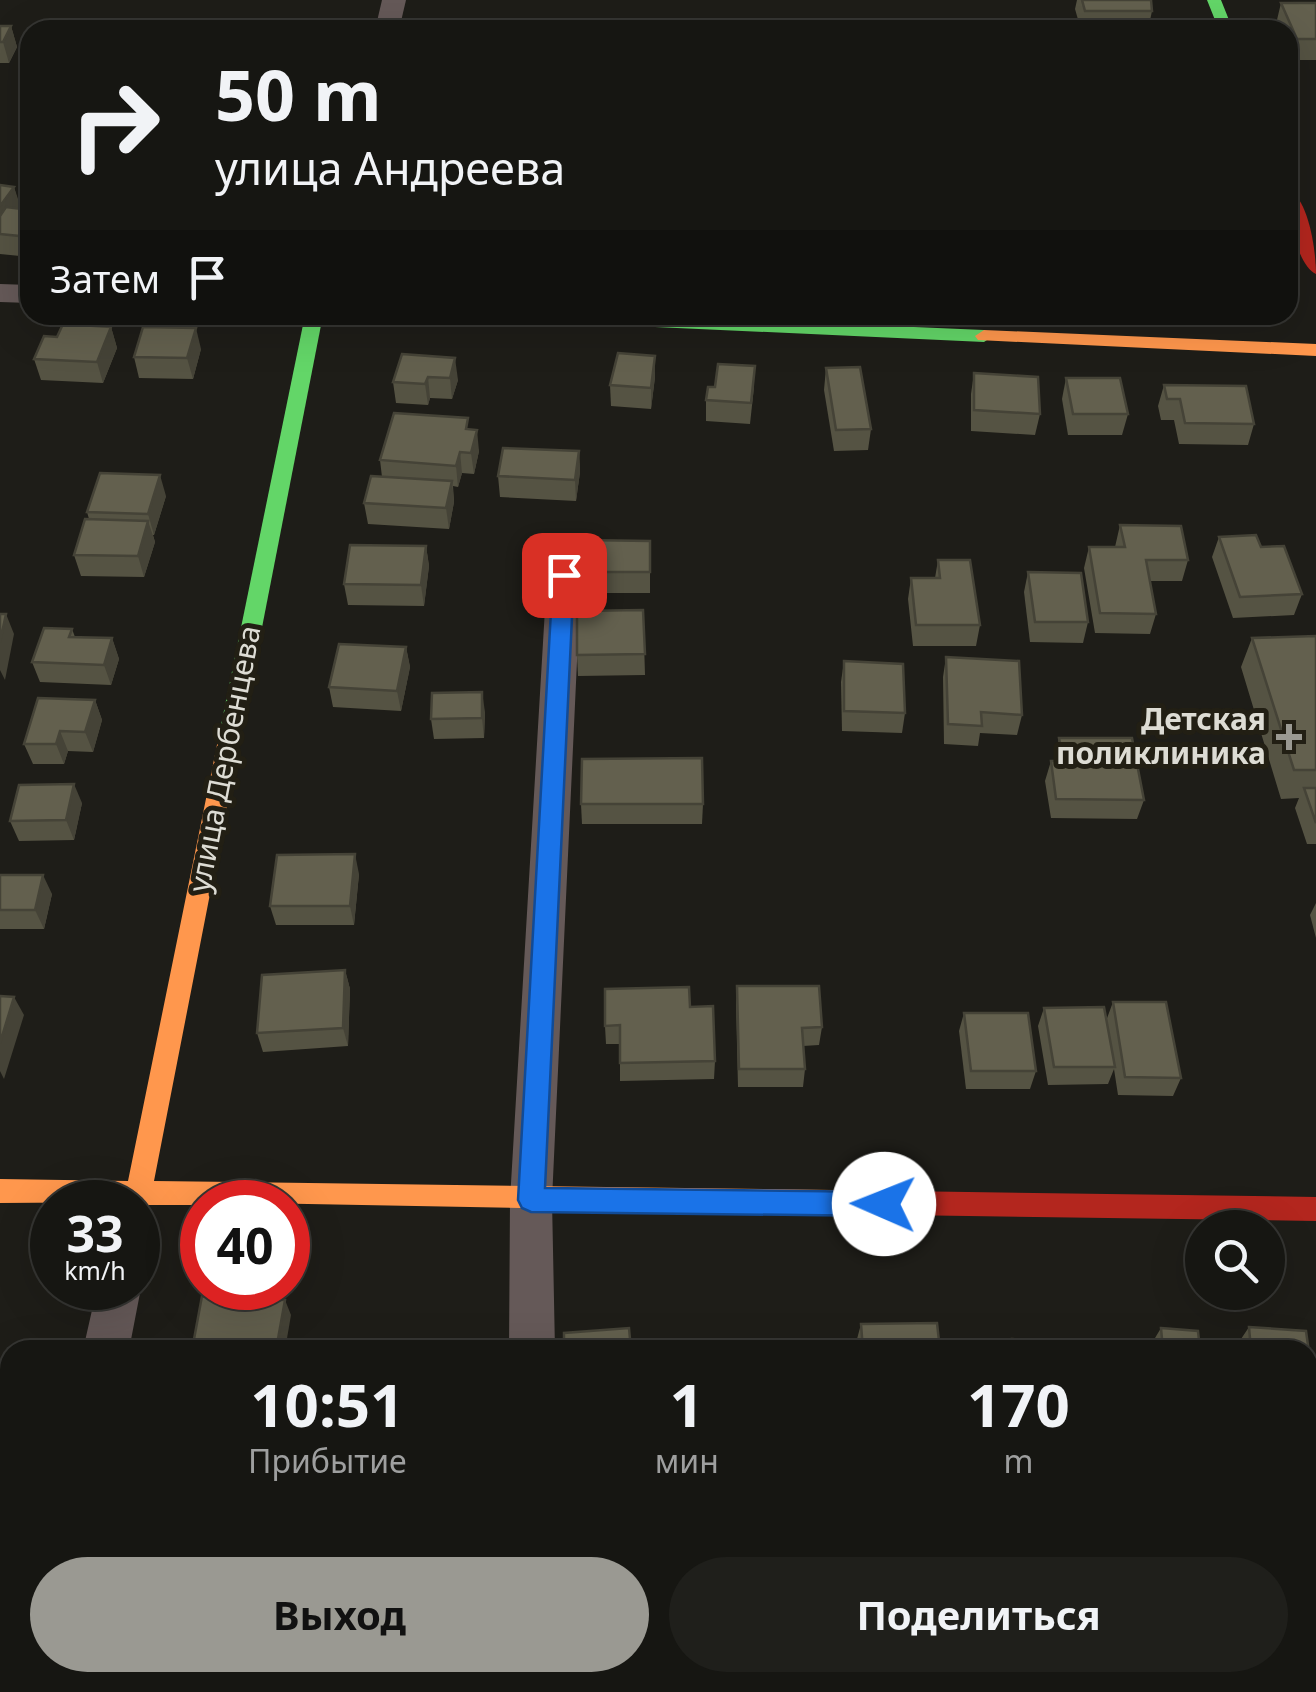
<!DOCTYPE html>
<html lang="ru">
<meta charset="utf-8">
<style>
body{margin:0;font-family:"Noto Sans",sans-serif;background:#1f1f1b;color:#f1f3f6;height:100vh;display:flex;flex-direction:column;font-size:38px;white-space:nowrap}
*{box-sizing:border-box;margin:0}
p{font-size:32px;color:#9e9f9f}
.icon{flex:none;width:55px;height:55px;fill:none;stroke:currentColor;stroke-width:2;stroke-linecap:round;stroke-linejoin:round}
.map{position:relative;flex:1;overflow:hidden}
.panel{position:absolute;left:0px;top:1340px;width:1318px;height:352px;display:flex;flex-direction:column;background:#161612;border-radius:30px 30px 0 0;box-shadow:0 10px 40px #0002,0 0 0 2px #353532}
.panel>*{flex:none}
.guide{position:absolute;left:20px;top:20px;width:1278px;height:305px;border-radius:30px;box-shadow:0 10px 40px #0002,0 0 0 2px #353532;background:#161612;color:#f1f3f6;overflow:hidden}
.buttons{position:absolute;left:1185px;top:1210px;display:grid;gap:20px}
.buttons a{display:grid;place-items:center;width:100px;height:100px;border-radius:50%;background:#161612;box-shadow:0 10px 40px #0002,0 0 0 2px #353532;font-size:50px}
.speed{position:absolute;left:30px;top:1180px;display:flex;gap:20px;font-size:50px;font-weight:700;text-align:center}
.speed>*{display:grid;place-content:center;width:130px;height:130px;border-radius:50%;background:#161612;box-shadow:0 10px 40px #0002,0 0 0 2px #353532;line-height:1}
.speed small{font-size:25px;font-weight:400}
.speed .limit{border:15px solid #d22;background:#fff;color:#111}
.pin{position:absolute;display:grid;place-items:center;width:85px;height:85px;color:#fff;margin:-42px;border-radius:20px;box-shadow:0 5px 15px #0006}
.me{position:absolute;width:110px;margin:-55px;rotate:271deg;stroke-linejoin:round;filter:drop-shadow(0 0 8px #0008)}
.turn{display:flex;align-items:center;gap:35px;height:210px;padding:0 30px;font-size:45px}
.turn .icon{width:130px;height:130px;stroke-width:2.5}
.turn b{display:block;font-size:70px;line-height:85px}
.then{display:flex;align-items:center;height:95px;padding:0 30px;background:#0003;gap:20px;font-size:38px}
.eta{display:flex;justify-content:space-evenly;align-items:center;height:170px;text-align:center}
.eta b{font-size:60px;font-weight:700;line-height:70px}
.primary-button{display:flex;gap:20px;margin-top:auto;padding:20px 30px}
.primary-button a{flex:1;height:115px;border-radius:60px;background:#9a9992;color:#111;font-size:40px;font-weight:700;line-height:115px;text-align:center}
.primary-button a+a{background:#1f1f1b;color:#f1f3f6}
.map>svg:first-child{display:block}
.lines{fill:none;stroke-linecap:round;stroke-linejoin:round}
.street{fill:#655958;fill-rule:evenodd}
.fast{fill:#63d668;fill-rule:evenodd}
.slow{fill:#ff974d;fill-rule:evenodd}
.jam{fill:#b3261e;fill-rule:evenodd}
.wall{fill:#555343}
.shaded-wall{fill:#454337}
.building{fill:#63604e;stroke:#454337;stroke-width:2.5}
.route{fill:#1a73e8;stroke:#114b97;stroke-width:2.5}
.poi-dot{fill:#9a9992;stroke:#221f14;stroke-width:4}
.labels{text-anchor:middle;stroke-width:10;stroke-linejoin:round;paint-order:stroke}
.poi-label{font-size:30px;font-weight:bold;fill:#dddcd4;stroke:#221f14;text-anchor:end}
.street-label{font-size:30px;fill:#dddcd4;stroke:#221f14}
</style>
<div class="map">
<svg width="1316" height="1692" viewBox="0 0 1316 1692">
<rect width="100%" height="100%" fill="#1e1d18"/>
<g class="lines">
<!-- street -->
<g class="street">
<path d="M382,0H406L399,30H375Z"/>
<path d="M0,284L30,285V303L0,302Z"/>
<path d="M564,563L576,567L581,575L552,1200L555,1350H509L510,1200L547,575L552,567Z"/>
<path d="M138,1280L141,1288L129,1350H83L97,1288H138Z"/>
<path d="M13,1682H63L61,1692H11Z"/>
<rect x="508" y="1682" width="50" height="10"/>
</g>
<!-- fast -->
<g class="fast">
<path d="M1207,0H1221L1233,30H1219Z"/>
<path d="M305,315H323L241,735L230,743L219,735Z"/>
<path d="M494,315H629L984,330L993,336L984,342L503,320Z"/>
</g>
<!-- slow -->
<g class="slow">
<path d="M984,330L1316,344V356L978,340L975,336Z"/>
<path d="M230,727L241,735L154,1181L834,1190L843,1194L847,1202L843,1210L834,1214L202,1202V1205H149L146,1210L138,1214V1202L0,1203V1179L128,1181L219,735Z"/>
</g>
<!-- jam -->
<g class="jam">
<path d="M1288,189C1309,199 1316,252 1316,274C1296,265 1287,210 1288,189Z"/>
<path d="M834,1190L1316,1197V1221L834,1214L825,1210L821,1202L825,1194Z"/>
</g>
</g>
<!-- wall -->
<g class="wall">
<path d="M1077,0H1151L1152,11L1148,30H1081L1075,9Z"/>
<path d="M1281,3H1316V60H1291L1288,51V30H1278L1276,24Z"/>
<path d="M0,26H11L17,47L9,63H0Z"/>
<path d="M0,185L14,187L20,209L30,210V257L0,254Z"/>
<path d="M111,327L117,348L103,383L41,380L34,359Z"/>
<path d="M201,349L193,379L139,378L134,357Z"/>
<path d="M402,354L458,380L452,399L430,398L428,405L396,403L393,382Z"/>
<path d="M655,356V377L651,409L611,406L610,385Z"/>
<path d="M826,368L871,429L868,450L834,451L824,390Z"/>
<path d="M974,373L1040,414L1035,435L971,431V394Z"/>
<path d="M1066,378L1128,414L1122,435H1068L1062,399Z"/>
<path d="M1164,385L1254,424L1248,445L1179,444L1174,420H1161L1158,406Z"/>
<path d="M754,387L750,424L706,421V400Z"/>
<path d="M470,430L479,451L474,474L462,473L458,487L453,486L454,502L449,529L368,524L364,503L382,477L380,460Z"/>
<path d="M579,451L580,472L576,501L500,497L498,476Z"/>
<path d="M166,496L154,535H153L155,542L144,577L81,576L74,555L89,519L87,512Z"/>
<path d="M1120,525L1188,560L1182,581H1150L1156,614L1150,634L1095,633L1084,568L1089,547H1115Z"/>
<path d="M1219,537L1261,547L1302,594L1294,615L1233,618L1212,557Z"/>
<path d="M650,541V593H582L581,572Z"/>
<path d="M426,546L429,566L424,606L348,605L344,584Z"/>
<path d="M938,560L980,625L976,646H913L908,599L911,578H935Z"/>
<path d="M1028,572L1088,622L1083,643L1030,642L1024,592Z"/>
<path d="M643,610L645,675L578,676L577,655Z"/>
<path d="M72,629L75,637L112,638L119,659L111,685L40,682L32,662Z"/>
<path d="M1316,636V844H1307L1295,808L1299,798L1281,799L1241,667L1252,638Z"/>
<path d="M406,647L410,667L401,711L333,707L329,687Z"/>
<path d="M946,657L1022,715L1017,735L980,733L978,746L944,744L943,677Z"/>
<path d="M844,661L905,713L902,733L842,731L841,682Z"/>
<path d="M95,700L102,720L93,752L68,751L64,764H33L24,744Z"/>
<path d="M485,712L484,738L434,739L431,719Z"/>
<path d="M1059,738L1144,800L1137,819L1051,818L1045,781L1051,761H1055Z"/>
<path d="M82,803L74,840L19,841L10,821Z"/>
<path d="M581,804H703L702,824H582Z"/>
<path d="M359,874L354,925H276L270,906Z"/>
<path d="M0,875L52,894L44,929H0Z"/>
<path d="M1316,903V938L1310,915Z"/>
<path d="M345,970L350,989L348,1046L263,1052L257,1033Z"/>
<path d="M737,986L822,1027L819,1045L803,1046L805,1069L803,1087H738L736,1004Z"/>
<path d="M1113,1002L1181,1078L1173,1096L1118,1095L1114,1069L1108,1084L1048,1085L1038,1026L1044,1008L1106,1021Z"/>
<path d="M690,1007L715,1061L714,1079L620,1081V1044H606L605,1026Z"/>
<path d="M964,1013L1036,1071L1030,1089H966L959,1031Z"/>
<path d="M861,1324L940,1350H858L857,1339Z"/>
<path d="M1249,1327L1306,1331L1316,1402V1437L1309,1446L1308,1350H1240L1239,1342Z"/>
<path d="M1161,1328L1200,1350H1153L1152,1343Z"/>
</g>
<!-- shaded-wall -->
<g class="shaded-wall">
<path d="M11,26L17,47L9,63L3,42Z"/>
<path d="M14,187L21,208L2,234H0V206Z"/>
<path d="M111,327L117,348L103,383L97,362Z"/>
<path d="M196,328L201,349L193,379L187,358Z"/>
<path d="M655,356V377L651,409V388Z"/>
<path d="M455,358L458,380L452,399L450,378Z"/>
<path d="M428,377L430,398L428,405L425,384Z"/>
<path d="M477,430L479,451L474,474L471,453Z"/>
<path d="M579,451L580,472L576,501L575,480Z"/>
<path d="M460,452L462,473L458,487L456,466Z"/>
<path d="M160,475L166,496L154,535L148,514Z"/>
<path d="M452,481L454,502L449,529L446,508Z"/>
<path d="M148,521L155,542L144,577L138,556Z"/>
<path d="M426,546L429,566L424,606L421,585Z"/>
<path d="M6,614L14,634L5,680L0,670V642Z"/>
<path d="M112,638L119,659L111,685L104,665Z"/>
<path d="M406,647L410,667L401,711L397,691Z"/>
<path d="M482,692L485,712L484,738L482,718Z"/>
<path d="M95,700L102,720L93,752L85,732Z"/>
<path d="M60,731L68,751L64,764L56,744Z"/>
<path d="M74,784L82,803L74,840L66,820Z"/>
<path d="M355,854L359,874L354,925L350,906Z"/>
<path d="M43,875L52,894L44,929L35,910Z"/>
<path d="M345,970L350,989L348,1046L343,1028Z"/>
<path d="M14,997L24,1015L4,1079L0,1071V1043Z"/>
<path d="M285,1300L291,1315L285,1350H276Z"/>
<path d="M233,1682H243L241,1692H232Z"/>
</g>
<!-- building -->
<g class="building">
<path d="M1082,0H1151L1152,11H1085Z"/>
<path d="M1281,3H1316V39H1297Z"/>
<path d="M134,24H168L166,30H131Z"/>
<path d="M257,25L288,26L287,30H255Z"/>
<path d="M0,26H11L3,42H0Z"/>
<path d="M0,185L14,187L0,206Z"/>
<path d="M6,207L30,210V237L0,234V216Z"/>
<path d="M63,324L111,327L97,362L34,359L44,336L57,337Z"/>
<path d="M143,327L196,328L187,358L134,357Z"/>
<path d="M618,353L655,356L651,388L610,385Z"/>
<path d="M402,354L455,358L450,378L428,377L425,384L393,382Z"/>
<path d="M718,364L755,366L751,403L706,400L708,387H715Z"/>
<path d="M860,367L871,429L836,430L826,368Z"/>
<path d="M974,373L1038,377L1040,414L974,410Z"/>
<path d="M1066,378H1120L1128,414H1073Z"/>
<path d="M1164,385L1246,386L1254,424L1185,423L1180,399H1167Z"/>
<path d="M394,413L468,418L466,429L477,430L471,453L460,452L456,466L380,460Z"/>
<path d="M503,448L579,451L575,480L498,476Z"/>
<path d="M100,473L160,475L148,514L87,512Z"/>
<path d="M371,476L452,481L446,508L364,503Z"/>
<path d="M85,519L148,521L138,556L74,555Z"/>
<path d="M1120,525L1181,526L1188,560H1146L1156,614L1100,613L1089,547H1125Z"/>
<path d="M1256,535L1261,547L1284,546L1302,594L1240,597L1219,537Z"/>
<path d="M582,540L650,541V572H581Z"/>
<path d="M350,545L426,546L421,585L344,584Z"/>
<path d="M938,560H970L980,625H916L911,578H940Z"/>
<path d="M1028,572L1081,573L1088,622H1035Z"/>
<path d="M643,610L645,654L577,655V611Z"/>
<path d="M0,614H6L0,642Z"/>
<path d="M44,628L72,629L69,637L112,638L104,665L32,662Z"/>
<path d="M1316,636V770H1294L1252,638Z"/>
<path d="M339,644L406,647L397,691L329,687Z"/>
<path d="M946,657L1019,661L1022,715L981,712L982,726L948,724Z"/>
<path d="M844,661L903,664L905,713L844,711Z"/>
<path d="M482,692V718L431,719L432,693Z"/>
<path d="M38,698L95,700L85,732L60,731L56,744H24Z"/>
<path d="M1059,738H1132L1144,800L1056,799L1051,761H1063Z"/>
<path d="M702,758L703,804H581L582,759Z"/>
<path d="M74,784L66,820L10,821L19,785Z"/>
<path d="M1304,788H1316V823Z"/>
<path d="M355,854L350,906H270L277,855Z"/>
<path d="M0,875H43L35,910H0Z"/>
<path d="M345,970L343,1028L257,1033L262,975Z"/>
<path d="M737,986H819L822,1027L802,1028L805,1069H739Z"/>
<path d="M689,987L690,1007L713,1006L715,1061L620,1063V1025L605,1026V989Z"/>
<path d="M0,996L14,997L0,1043Z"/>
<path d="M1113,1002H1166L1181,1078L1125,1077Z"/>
<path d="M1104,1007L1115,1067H1054L1044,1008Z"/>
<path d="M964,1013H1028L1036,1071H971Z"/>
<path d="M202,1296L285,1300L276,1350H192Z"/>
<path d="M937,1323L940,1350H863L861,1324Z"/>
<path d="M1249,1327L1306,1331L1316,1402V1432L1308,1431V1350H1251Z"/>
<path d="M629,1328L631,1350H564V1333Z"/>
<path d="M1161,1328L1198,1331L1200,1350H1163Z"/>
<path d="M1012,1339L1079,1344L1080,1350H1013Z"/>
<path d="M122,1682H233L232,1692H120Z"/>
<path d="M568,1682H621V1692H567Z"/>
</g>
<!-- route -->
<path class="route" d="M564,568L574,575L545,1188L884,1192L894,1196L898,1204L894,1212L884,1216L531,1212L522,1208L518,1200L553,575Z"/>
<!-- markers -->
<path class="poi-dot" d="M1284 722h10v10h10v10h-10v10h-10v-10h-10v-10h10z"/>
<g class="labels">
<!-- poi labels -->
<g class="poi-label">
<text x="1266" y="730">Детская<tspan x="1266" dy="34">поликлиника</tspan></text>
</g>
<!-- street labels -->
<g class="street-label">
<text transform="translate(225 759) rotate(-79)" y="10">улица Дербенцева</text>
</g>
</g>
</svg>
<div class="buttons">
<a><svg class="icon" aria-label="search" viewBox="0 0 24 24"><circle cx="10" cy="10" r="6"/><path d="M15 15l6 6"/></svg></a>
</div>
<div class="speed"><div>33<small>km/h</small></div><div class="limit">40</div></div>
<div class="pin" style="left:564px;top:575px;background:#d93025"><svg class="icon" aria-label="arrive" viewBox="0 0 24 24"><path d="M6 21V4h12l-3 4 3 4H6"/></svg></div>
<svg class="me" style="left:884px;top:1204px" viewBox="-20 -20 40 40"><circle r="19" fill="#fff"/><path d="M0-13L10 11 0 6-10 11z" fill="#1a73e8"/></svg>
<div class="guide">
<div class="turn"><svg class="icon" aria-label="right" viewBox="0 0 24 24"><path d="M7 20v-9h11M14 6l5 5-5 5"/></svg><div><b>50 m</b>улица Андреева</div></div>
<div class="then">Затем<svg class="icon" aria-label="arrive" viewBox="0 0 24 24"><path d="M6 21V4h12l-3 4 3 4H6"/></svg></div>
</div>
<section class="panel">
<div class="eta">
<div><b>10:51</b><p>Прибытие</p></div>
<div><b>1</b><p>мин</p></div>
<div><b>170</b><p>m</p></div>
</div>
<div class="primary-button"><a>Выход</a><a>Поделиться</a></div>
</section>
</div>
